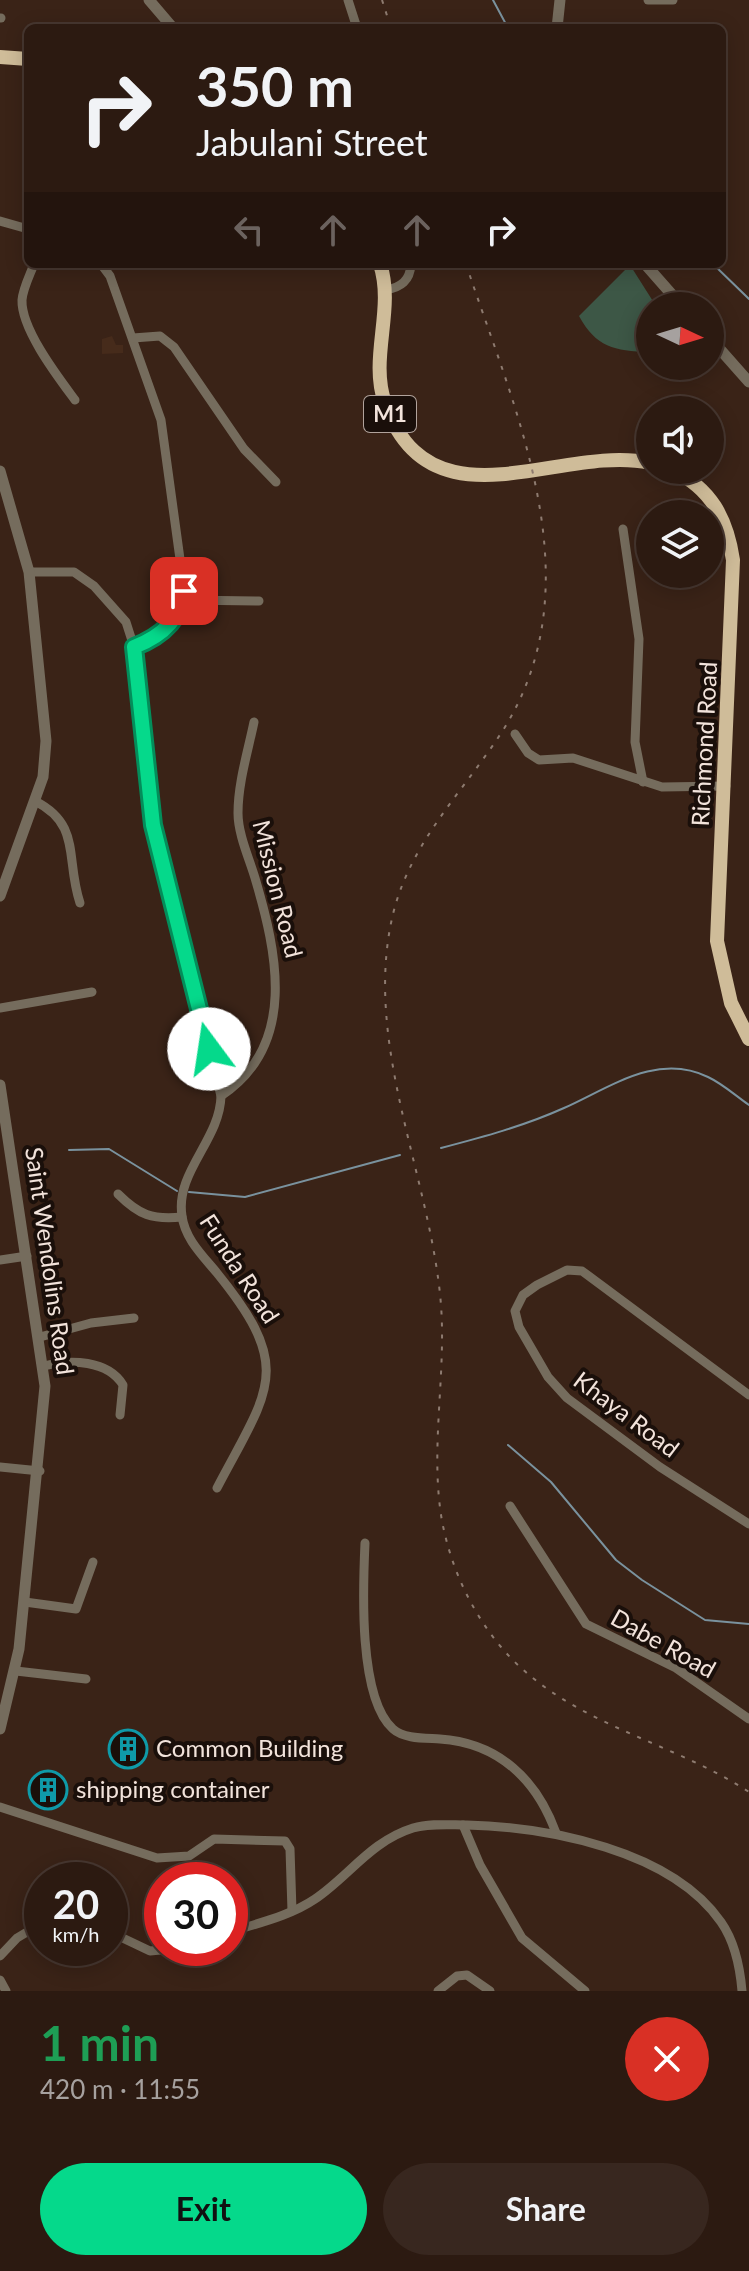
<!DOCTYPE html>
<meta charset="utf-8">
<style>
body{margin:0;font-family:Lato,sans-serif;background:#38271f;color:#f1f3f6;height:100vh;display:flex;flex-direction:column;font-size:30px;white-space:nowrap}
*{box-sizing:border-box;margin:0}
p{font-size:26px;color:#a6a19f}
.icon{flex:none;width:44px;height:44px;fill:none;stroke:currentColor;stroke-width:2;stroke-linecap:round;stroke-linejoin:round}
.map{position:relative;height:1991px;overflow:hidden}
.side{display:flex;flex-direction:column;background:#2c1a11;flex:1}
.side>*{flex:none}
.top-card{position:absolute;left:24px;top:24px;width:702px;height:244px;border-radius:12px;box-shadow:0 4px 20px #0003,0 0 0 2px #483831;background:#2c1a11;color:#f1f3f6;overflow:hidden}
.needle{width:52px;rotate:94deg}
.tools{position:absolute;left:636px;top:292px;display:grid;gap:16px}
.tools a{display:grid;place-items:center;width:88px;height:88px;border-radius:50%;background:#2c1a11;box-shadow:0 4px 20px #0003,0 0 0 2px #483831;font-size:40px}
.speed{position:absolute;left:24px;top:1862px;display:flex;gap:16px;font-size:40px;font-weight:700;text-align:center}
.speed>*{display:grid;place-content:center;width:104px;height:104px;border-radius:50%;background:#2c1a11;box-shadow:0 4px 20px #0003,0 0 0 2px #483831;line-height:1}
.speed small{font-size:20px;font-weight:400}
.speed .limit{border:12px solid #d22;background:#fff;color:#111}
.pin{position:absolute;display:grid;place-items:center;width:68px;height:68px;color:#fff;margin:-34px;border-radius:16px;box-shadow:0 4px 12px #0006}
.me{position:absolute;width:88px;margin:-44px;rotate:346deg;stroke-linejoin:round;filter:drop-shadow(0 0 6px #0008)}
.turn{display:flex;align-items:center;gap:28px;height:168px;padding:0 40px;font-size:36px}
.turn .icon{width:104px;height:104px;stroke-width:2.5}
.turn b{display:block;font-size:56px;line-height:68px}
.lanes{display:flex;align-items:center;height:76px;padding:0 40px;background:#0003;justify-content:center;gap:40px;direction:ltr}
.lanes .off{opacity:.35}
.round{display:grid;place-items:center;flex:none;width:84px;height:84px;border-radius:42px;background:#38271f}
.overview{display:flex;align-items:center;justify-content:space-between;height:136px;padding:0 40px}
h1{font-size:48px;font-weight:700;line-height:60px;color:#1e9e55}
.cta{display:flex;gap:16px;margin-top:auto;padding:16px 40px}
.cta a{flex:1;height:92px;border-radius:48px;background:#05d98b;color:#111;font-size:32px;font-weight:700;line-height:92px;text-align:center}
.cta a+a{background:#38271f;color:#f1f3f6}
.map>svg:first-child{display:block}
.built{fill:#462b1b}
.green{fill:#3d5746}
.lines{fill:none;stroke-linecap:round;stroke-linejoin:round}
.stream{stroke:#7a929e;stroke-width:2}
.minor{stroke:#756c5d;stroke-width:9}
.tertiary{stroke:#756c5d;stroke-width:11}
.trunk{stroke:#cfbc99;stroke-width:14}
.rail{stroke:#8e7b70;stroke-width:2;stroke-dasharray:4 8;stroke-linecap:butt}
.route-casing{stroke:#038d5a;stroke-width:20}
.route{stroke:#05d98b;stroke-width:14}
.labels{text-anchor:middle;stroke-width:8;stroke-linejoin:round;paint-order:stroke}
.shield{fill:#1a0f0a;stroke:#b1a39c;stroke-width:2}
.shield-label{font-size:22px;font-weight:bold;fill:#f2e3db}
.street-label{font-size:24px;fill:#f2e3db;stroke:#1a0f0a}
.poi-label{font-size:24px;fill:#f2e3db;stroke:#1a0f0a;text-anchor:start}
</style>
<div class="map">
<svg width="749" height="1991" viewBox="0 0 749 1991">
<rect width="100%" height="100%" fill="#3a2317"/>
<!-- built -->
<path class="built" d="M112,336L116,345H123V353L102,354V339Z"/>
<!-- green -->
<path class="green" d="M630,265L656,306H650L649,352C614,351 596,347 579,316Z"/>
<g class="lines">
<!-- stream -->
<g class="stream">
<path d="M493,0L508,28"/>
<path d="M713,264L749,299"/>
<path d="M441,1148C483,1137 524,1126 564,1108C609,1088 657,1052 708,1077C723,1084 736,1096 749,1105"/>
<path d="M69,1150L109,1149L177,1191"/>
<path d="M189,1192L245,1197L400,1155"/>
<path d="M508,1445L551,1482L616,1560L642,1580L705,1620L749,1624"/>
</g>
<!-- minor -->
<g class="minor">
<path d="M348,0L357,28"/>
<path d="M648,0H673"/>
<path d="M0,18H1"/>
<path d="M0,221L28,229"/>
<path d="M34,264C30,275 23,288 22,300C21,329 58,377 75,400"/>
<path d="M101,264L110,276L161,420L183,581C185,616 164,635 134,647"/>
<path d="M386,290C401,287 410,281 411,264"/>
<path d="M133,338L160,336L174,347L244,449L276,482"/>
<path d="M623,529L639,639L635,742L643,782"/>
<path d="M29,572H74L94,586L126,622L134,647L153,825L221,1096C220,1140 175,1172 182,1216C185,1239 203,1256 217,1273C295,1369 269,1389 217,1488"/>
<path d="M183,600L259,601"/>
<path d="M515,734L528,753L539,760L573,758L662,787L726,786"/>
<path d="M35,801C82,825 65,858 80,903"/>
<path d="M0,1008L92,992"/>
<path d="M221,1096C298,1045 277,952 255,878C249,858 238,834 238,813C238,783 248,751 254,722"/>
<path d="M118,1194C139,1215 152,1220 182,1217"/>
<path d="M0,1260L27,1256"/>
<path d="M40,1337L91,1323L134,1318"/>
<path d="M44,1366C70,1359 108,1360 123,1385L120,1415"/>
<path d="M749,1395L582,1271L567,1270L537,1285L523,1295L515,1311L519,1327L548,1377L567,1398L660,1467L749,1524"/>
<path d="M0,1467L40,1471"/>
<path d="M510,1506L586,1624L676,1668L749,1719"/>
<path d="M365,1543C363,1586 358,1698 393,1729C404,1739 425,1738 440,1739C499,1743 537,1780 556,1833"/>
<path d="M25,1602L76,1609L93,1562"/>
<path d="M16,1671L86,1679"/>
<path d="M0,1807L157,1858L189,1856L214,1839L285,1841L290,1849L292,1911"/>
<path d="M463,1825L480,1865L522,1938L585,1991"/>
<path d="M110,1932L150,1951L182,1948"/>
<path d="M230,1932C258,1923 290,1916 315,1899C349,1876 371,1841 413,1828C430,1823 450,1825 467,1825C548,1827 671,1850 721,1922C735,1942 740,1967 742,1991"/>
<path d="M0,1956L17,1938L42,1923"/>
<path d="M0,1980L6,1991"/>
<path d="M438,1991L457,1976L467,1975L490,1991"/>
</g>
<!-- tertiary -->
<g class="tertiary">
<path d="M149,0L173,28"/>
<path d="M557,28L560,0"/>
<path d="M645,264L682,306"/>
<path d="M710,338L749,382"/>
<path d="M0,471L29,572L46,741L43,777L0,896"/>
<path d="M0,1085L45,1386L19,1649L0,1729"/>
</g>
<!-- trunk -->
<g class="trunk">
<path d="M0,57L28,59"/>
<path d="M380,264C395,309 369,358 385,403C430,533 562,443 650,463"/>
<path d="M672,470C711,488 727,519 733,560L717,941L731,1003L749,1039"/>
</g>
<!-- rail -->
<g class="rail">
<path d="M382,0L391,28"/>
<path d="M466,264C515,412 595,580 505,727C466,789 411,840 393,914C363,1040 427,1169 440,1294C448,1369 429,1446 442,1521C451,1568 471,1611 501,1647C566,1724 668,1739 749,1792"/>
</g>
</g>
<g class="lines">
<defs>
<path id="route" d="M184,591C181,620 160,637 134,647L153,825L209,1049"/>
</defs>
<!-- route casing -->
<use href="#route" class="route-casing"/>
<!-- route -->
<use href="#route" class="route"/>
</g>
<!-- icons -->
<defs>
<symbol id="building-ring" viewBox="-11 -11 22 22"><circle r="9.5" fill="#1a0f0a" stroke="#0f9aa8" stroke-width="1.5"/><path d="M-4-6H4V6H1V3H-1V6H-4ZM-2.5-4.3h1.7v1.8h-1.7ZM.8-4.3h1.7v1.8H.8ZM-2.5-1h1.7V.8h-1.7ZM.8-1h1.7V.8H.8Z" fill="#0f9aa8"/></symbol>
</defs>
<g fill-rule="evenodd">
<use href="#building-ring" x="106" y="1727" width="44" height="44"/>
<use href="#building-ring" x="26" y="1768" width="44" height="44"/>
</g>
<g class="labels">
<!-- shield labels -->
<rect class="shield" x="364" y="396" width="52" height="36" rx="6"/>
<g class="shield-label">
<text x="390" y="422">M1</text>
</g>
<!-- street labels -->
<g class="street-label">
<text transform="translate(705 744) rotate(-87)" y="8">Richmond Road</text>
<text transform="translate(277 889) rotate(76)" y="8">Mission Road</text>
<text transform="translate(49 1261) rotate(82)" y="8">Saint Wendolins Road</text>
<text transform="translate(239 1269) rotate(57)" y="8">Funda Road</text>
<text transform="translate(626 1415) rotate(37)" y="8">Khaya Road</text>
<text transform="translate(663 1644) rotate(29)" y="8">Dabe Road</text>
</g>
<!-- poi labels -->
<g class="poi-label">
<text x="156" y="1757">Common Building</text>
<text x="76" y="1798">shipping container</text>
</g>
</g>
</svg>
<div class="tools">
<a><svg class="needle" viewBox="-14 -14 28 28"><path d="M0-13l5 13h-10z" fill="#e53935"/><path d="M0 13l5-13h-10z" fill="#a6a19f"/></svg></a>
<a><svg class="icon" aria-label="sound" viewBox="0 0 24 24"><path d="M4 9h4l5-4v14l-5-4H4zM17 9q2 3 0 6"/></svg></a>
<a><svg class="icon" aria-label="layers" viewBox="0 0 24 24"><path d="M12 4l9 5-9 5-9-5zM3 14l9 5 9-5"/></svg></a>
</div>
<div class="speed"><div>20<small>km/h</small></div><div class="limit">30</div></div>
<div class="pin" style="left:184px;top:591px;background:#d93025"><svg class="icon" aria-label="arrive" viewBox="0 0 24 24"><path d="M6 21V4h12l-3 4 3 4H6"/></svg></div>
<svg class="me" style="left:209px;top:1049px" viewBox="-20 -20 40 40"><circle r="19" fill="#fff"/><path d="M0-13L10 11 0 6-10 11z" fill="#05d98b"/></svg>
<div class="top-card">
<div class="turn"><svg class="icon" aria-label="right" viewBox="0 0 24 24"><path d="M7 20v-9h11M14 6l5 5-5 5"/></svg><div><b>350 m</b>Jabulani Street</div></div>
<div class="lanes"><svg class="icon off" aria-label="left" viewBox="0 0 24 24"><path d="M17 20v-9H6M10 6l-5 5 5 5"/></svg><svg class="icon off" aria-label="ahead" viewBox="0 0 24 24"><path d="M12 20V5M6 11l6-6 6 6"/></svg><svg class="icon off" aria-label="ahead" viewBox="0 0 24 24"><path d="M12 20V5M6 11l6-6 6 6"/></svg><svg class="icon" aria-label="right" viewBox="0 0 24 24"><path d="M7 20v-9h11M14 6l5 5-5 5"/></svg></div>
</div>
</div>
<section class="side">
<div class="overview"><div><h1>1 min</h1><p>420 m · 11:55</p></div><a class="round" style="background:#d93025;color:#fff"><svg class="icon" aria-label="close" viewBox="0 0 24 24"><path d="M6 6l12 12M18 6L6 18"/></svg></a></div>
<div class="cta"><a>Exit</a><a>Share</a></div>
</section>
